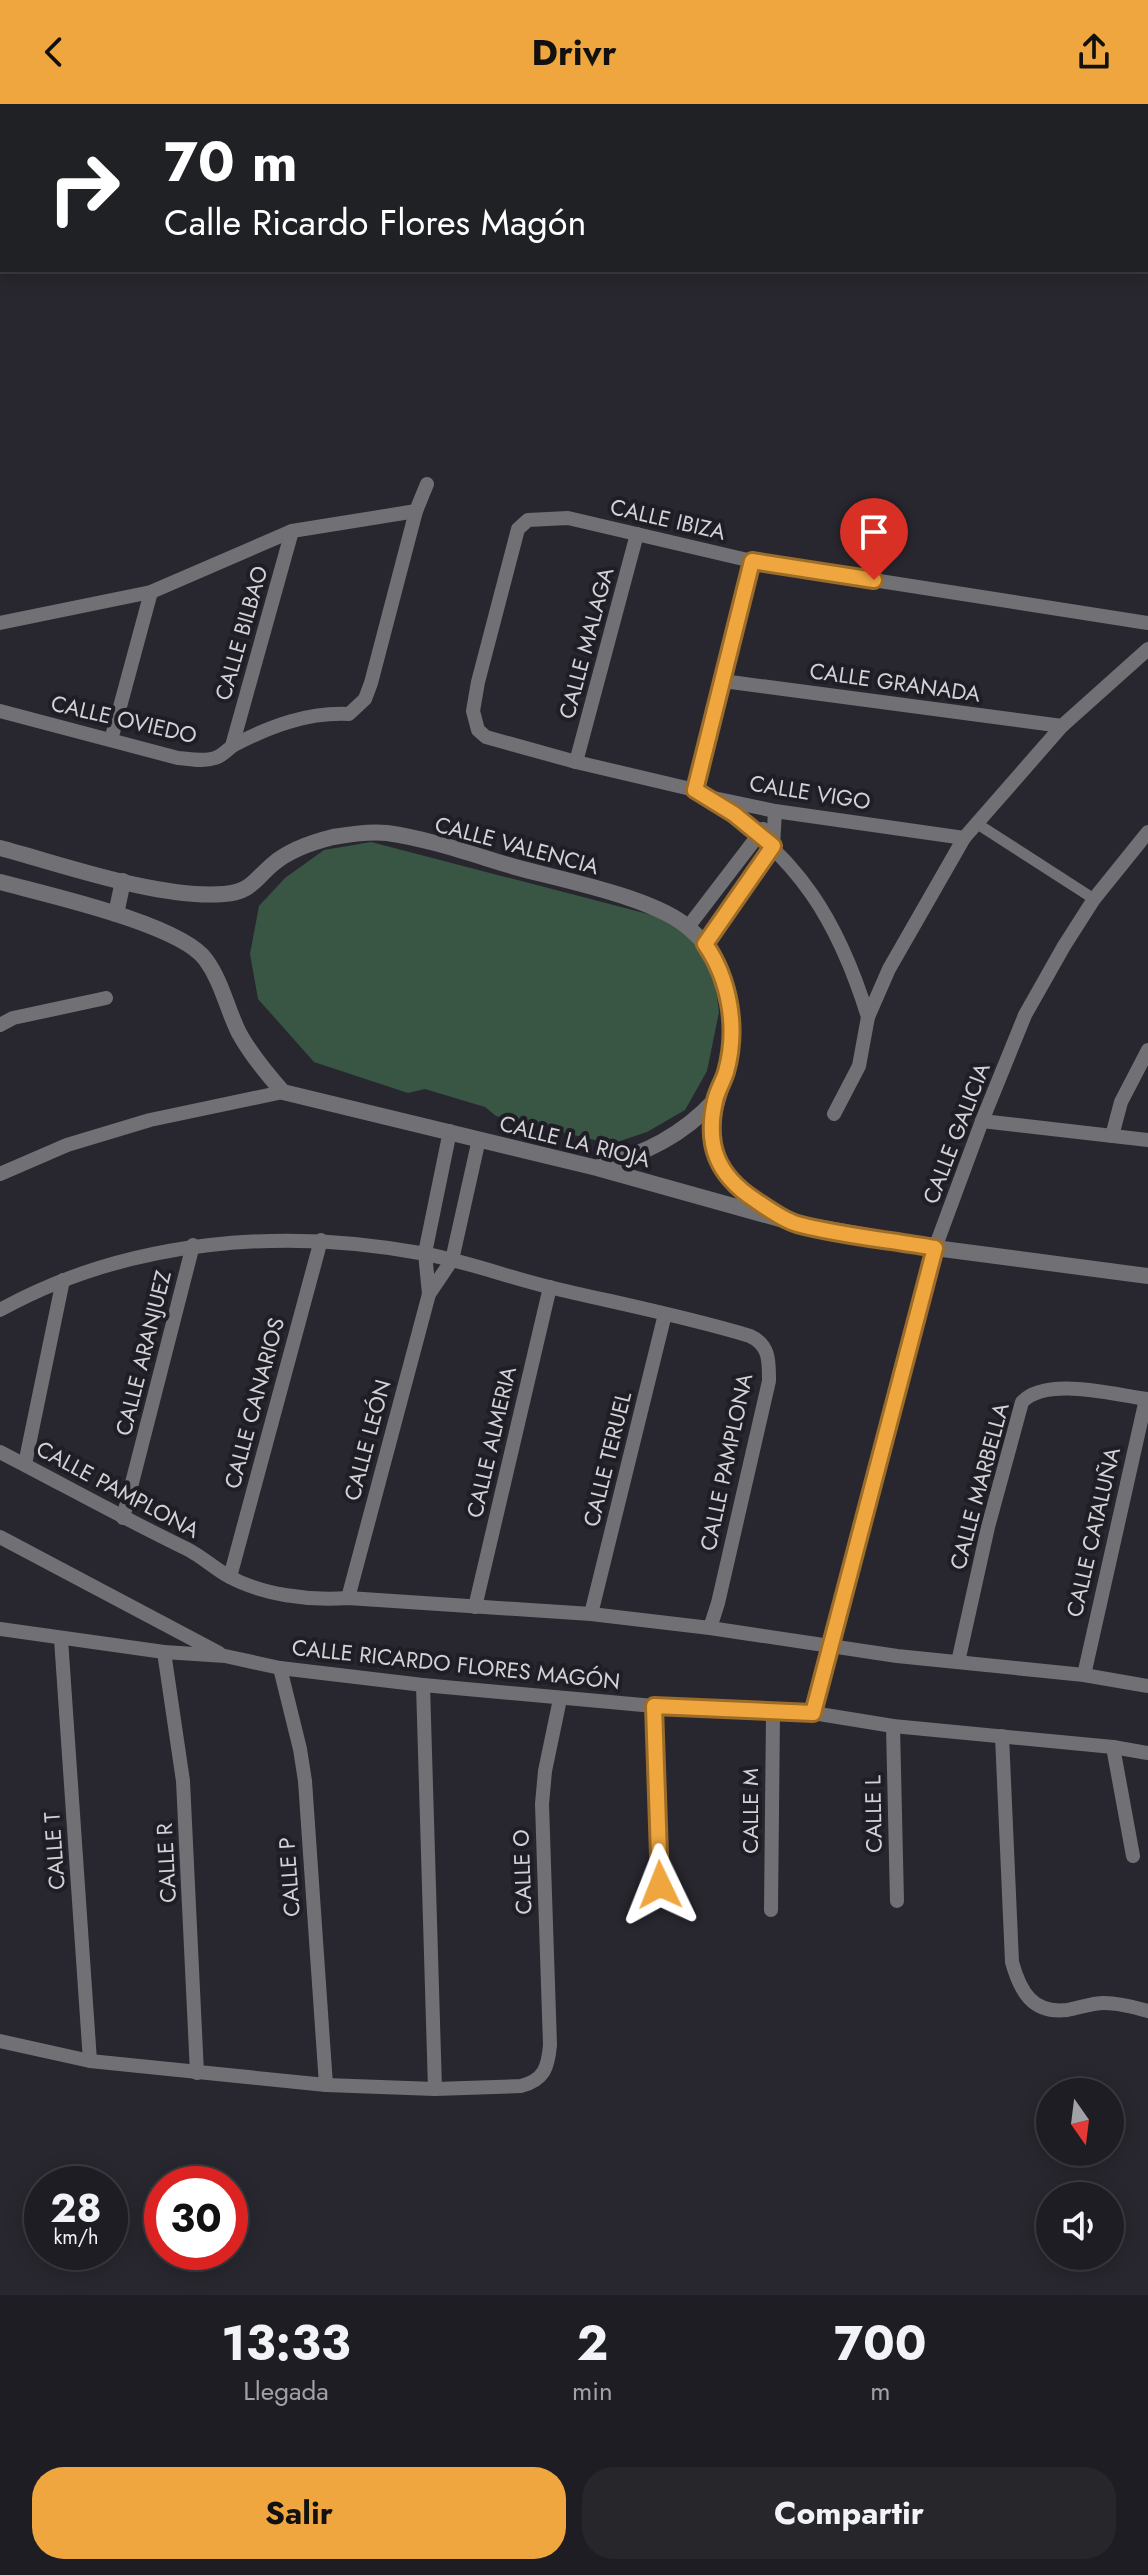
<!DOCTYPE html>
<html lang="es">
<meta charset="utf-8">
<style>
body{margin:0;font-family:Jost,sans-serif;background:#26262b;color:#f1f3f6;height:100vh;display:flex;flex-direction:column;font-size:30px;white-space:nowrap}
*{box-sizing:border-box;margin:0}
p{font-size:26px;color:#a1a2a6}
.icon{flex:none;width:44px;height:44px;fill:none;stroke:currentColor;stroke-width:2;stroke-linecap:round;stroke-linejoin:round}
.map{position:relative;height:2191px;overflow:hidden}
.panel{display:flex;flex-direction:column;background:#1e1d23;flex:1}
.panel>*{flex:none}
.guide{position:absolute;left:0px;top:0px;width:1148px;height:168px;box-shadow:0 4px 20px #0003,0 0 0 2px #3c3b41;background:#202124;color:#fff;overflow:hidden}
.needle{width:52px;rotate:166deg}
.controls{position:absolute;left:1036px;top:1974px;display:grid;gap:16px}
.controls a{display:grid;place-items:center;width:88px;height:88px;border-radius:50%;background:#1e1d23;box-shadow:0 4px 20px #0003,0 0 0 2px #3c3b41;font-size:40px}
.speed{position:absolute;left:24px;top:2062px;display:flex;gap:16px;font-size:40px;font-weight:700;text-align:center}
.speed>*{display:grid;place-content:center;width:104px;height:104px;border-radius:50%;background:#1e1d23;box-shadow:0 4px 20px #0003,0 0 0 2px #3c3b41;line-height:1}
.speed small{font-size:20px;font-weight:400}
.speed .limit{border:12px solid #d22;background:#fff;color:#111}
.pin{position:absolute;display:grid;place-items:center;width:68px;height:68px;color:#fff;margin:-82px -34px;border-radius:50% 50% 50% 0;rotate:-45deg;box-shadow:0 0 8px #0007}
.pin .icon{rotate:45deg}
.me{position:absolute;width:88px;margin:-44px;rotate:358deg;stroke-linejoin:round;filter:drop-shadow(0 0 6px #0008)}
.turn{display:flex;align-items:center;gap:28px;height:168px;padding:0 32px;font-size:36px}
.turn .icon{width:104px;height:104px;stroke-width:2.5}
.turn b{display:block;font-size:56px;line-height:68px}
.eta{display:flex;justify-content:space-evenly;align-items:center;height:136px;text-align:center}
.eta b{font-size:48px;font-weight:700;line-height:56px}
.primary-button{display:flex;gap:16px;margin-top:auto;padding:16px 32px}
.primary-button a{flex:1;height:92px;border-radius:32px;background:#f0a63f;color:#111;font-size:32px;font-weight:700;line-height:92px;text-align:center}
.primary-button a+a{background:#26262b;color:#f1f3f6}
header{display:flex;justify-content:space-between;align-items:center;height:104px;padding:0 32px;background:#f0a63f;color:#111;font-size:36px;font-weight:700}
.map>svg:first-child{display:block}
.green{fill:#395644}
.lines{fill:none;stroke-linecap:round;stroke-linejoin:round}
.pedestrian{stroke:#707075;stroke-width:11}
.minor{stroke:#707075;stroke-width:14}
.tertiary{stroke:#707075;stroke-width:16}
.route-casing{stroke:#9c6c29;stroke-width:20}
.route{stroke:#f0a63f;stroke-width:14}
.labels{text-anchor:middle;stroke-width:8;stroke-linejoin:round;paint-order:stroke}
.street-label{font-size:22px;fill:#d2d1d6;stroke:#1f1d25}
</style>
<header><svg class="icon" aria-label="back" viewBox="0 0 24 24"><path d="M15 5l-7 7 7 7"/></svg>Drivr<svg class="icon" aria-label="share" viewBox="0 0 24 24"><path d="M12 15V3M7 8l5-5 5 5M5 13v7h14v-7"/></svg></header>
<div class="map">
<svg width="1148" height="2191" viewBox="0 0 1148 2191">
<rect width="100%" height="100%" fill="#28272f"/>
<!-- green -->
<path class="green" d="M371,738L671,816L712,855L719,908L707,967L685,1006L647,1028L611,1040L496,1012L485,1003L425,985L408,989L314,958L258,895L250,850L259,802L285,774L324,746Z"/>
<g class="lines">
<!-- pedestrian -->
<path class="pedestrian" d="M976,719L1094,795"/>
<!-- minor -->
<g class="minor">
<path d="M74,0L76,2"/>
<path d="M93,2L95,0"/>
<path d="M0,92L2,90"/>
<path d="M0,519L151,488L292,427L416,407"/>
<path d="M723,577L1062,622"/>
<path d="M0,607L178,654C190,655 204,658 215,654C223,652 228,644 236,640C271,622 308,608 349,610L365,595L371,579L416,407L427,380"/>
<path d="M111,636L151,488"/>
<path d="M232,642L292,427"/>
<path d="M576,658L637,430"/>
<path d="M695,686L752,457"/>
<path d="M714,697C799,754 838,816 868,913"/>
<path d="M964,734L775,707L709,693L695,686L576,658L486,633L478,626L473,607L478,578L518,425L528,416L568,414L752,457L1148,519"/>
<path d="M688,823L763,725"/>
<path d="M705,840L773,742L775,707"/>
<path d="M0,921L13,914L106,894"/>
<path d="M834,1010L859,962L868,913L889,865L964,734L1062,622L1148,545"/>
<path d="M982,1017L1148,1036"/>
<path d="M1112,1032L1121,998L1148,946"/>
<path d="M0,1070L67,1041L150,1016L283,988"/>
<path d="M429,1190L425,1149L450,1027"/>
<path d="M0,1206C128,1135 284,1123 426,1150C468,1158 508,1173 549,1183C616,1199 684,1212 750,1232C770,1241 769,1258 769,1277L718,1499L710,1524L591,1510L348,1494C310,1497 262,1491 228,1472C214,1464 201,1452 187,1445C123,1414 62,1380 0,1348"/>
<path d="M25,1360L63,1176"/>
<path d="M123,1414L193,1141"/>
<path d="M0,1433L219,1549"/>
<path d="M230,1473L321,1136"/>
<path d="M348,1494L429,1190L452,1156L479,1035"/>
<path d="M475,1503L550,1183"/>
<path d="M591,1510L665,1210"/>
<path d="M710,1524L897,1552L1084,1571L1148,1582"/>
<path d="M0,1525L164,1548L225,1552L280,1564L423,1581L654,1602L813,1609L893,1622L1113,1643L1148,1649"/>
<path d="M61,1535L90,1957"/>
<path d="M164,1548L183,1677L197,1969"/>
<path d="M958,1558L988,1423L1022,1298C1047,1272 1114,1291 1148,1295"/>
<path d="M280,1564L300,1645L305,1677L326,1981"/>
<path d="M1084,1571L1146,1295"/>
<path d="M423,1581L435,1985"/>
<path d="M654,1602L660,1781"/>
<path d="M813,1609L935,1144L982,1017L1025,911L1064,842L1094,795L1148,728"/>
<path d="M893,1622L897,1797"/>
<path d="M1002,1632L1012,1858C1020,1887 1032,1910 1067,1906C1079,1904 1091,1899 1104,1899C1119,1899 1134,1903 1148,1907"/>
<path d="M1113,1643L1133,1752"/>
<path d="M771,1806L773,1609"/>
<path d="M0,1937L90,1957L326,1981L435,1985L521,1982C544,1976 548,1964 550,1941L542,1700L545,1667L560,1595"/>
</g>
<!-- tertiary -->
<g class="tertiary">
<path d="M0,744C64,761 159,795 224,790C251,788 254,776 273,760C289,746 313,738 333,733C350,730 370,727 387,729C430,735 474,751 515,763C562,776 657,794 690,825C700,834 711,845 717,857C733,889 736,936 726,970C716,1001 703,1031 720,1063C732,1084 755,1096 776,1108"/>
<path d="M0,778C44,790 181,820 206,856C222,878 227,905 239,929C251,951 266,969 283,988L597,1064L794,1119L935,1144L1148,1172"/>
<path d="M116,810L123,777"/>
<path d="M599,1063C645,1049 682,1032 715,996"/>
</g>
</g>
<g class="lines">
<defs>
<path id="route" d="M660,1781L654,1602L813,1609L935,1144C890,1136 842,1132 797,1120C783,1116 767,1104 755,1096C717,1071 705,1041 715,997C717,987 723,978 726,968C738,925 730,876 705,840L773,742L734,710L695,686L752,457L874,476"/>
</defs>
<!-- route casing -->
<use href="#route" class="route-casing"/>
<!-- route -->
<use href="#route" class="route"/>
</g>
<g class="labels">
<!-- street labels -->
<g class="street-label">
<text transform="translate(668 415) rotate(13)" y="8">CALLE IBIZA</text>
<text transform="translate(241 529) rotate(-74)" y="8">CALLE BILBAO</text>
<text transform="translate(586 539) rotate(-75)" y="8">CALLE MALAGA</text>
<text transform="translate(895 578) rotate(8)" y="8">CALLE GRANADA</text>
<text transform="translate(124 615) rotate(13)" y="8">CALLE OVIEDO</text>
<text transform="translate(810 688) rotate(9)" y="8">CALLE VIGO</text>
<text transform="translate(517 741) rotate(15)" y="8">CALLE VALENCIA</text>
<text transform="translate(956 1029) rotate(-69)" y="8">CALLE GALICIA</text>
<text transform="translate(575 1037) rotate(14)" y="8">CALLE LA RIOJA</text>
<text transform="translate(143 1249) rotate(-76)" y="8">CALLE ARANJUEZ</text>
<text transform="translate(254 1299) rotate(-75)" y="8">CALLE CANARIOS</text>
<text transform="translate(367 1336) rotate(-75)" y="8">CALLE LEÓN</text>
<text transform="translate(491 1338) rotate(-77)" y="8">CALLE ALMERIA</text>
<text transform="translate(607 1355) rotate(-76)" y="8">CALLE TERUEL</text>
<text transform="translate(726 1358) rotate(-78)" y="8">CALLE PAMPLONA</text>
<text transform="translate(979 1382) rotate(-75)" y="8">CALLE MARBELLA</text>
<text transform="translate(118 1385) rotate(28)" y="8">CALLE PAMPLONA</text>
<text transform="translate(1093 1428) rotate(-77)" y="8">CALLE CATALUÑA</text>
<text transform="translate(456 1560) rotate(6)" y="8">CALLE RICARDO FLORES MAGÓN</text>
<text transform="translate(750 1707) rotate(-90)" y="8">CALLE M</text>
<text transform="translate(873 1710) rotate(-91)" y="8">CALLE L</text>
<text transform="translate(54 1747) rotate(-94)" y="8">CALLE T</text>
<text transform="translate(166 1759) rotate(-93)" y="8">CALLE R</text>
<text transform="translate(522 1768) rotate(-92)" y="8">CALLE O</text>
<text transform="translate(289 1773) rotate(-94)" y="8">CALLE P</text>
</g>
</g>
</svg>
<div class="controls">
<a><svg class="needle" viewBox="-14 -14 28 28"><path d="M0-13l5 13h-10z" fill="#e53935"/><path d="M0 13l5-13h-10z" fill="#a1a2a6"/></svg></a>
<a><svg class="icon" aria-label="sound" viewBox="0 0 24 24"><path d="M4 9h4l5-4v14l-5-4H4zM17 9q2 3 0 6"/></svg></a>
</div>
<div class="speed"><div>28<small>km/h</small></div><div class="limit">30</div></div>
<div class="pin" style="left:874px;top:476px;background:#d93025"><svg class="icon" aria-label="arrive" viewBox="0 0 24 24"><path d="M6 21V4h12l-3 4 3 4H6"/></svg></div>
<svg class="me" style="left:660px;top:1781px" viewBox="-20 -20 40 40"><path d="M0-17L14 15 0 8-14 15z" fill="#f0a63f" stroke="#fff" stroke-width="4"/></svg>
<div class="guide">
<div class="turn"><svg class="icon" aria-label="right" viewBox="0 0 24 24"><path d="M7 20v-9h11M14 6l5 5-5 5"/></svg><div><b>70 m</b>Calle Ricardo Flores Magón</div></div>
</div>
</div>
<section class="panel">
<div class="eta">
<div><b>13:33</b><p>Llegada</p></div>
<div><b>2</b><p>min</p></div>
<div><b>700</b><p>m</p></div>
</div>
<div class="primary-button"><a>Salir</a><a>Compartir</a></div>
</section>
